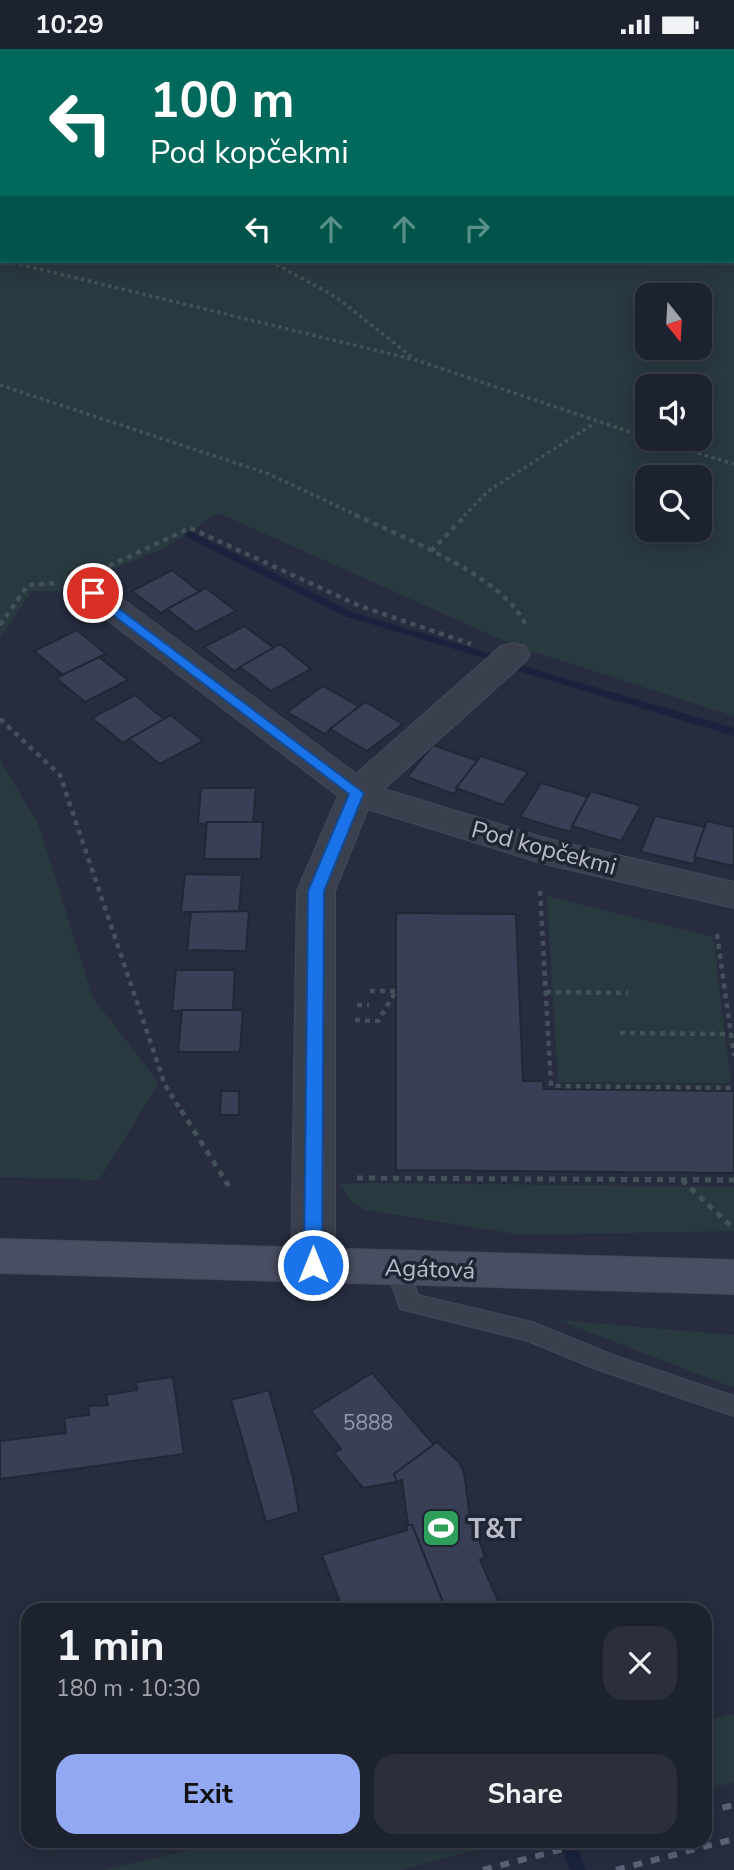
<!DOCTYPE html>
<meta charset="utf-8">
<style>
body{margin:0;font-family:"Nunito Sans",sans-serif;background:#2a2f3b;color:#f1f3f6;height:100vh;display:flex;flex-direction:column;font-size:26px;white-space:nowrap}
*{box-sizing:border-box;margin:0}
p{font-size:23px;color:#a0a4aa}
.icon{flex:none;width:38px;height:38px;fill:none;stroke:currentColor;stroke-width:2;stroke-linecap:round;stroke-linejoin:round}
.map{position:relative;flex:1;overflow:hidden}
.panel{position:absolute;left:21px;top:1554px;width:691px;height:245px;display:flex;flex-direction:column;background:#1d222f;border-radius:21px;box-shadow:0 4px 18px #0003,0 0 0 2px #3b3f4b}
.panel>*{flex:none}
.hud{position:absolute;left:0px;top:0px;width:735px;height:214px;box-shadow:0 4px 18px #0003,0 0 0 2px #3b3f4b;background:#00695c;color:#fff;overflow:hidden}
.needle{width:46px;rotate:162deg}
.buttons{position:absolute;left:635px;top:234px;display:grid;gap:14px}
.buttons a{display:grid;place-items:center;width:77px;height:77px;border-radius:14px;background:#1d222f;box-shadow:0 4px 18px #0003,0 0 0 2px #3b3f4b;font-size:35px}
.pin{position:absolute;display:grid;place-items:center;width:60px;height:60px;color:#fff;margin:-30px;border:4px solid #fff;border-radius:50%;box-shadow:0 2px 7px #0007}
.me{position:absolute;width:77px;margin:-38px;rotate:0deg;stroke-linejoin:round;filter:drop-shadow(0 0 5px #0008)}
.turn{display:flex;align-items:center;gap:24px;height:147px;padding:0 35px;font-size:32px}
.turn .icon{width:91px;height:91px;stroke-width:2.5}
.turn b{display:block;font-size:49px;line-height:60px}
.lanes{display:flex;align-items:center;height:66px;padding:0 35px;background:#0003;justify-content:center;gap:35px;direction:ltr}
.lanes .off{opacity:.35}
.round{display:grid;place-items:center;flex:none;width:74px;height:74px;border-radius:21px;background:#2a2f3b}
.head{display:flex;align-items:center;justify-content:space-between;height:119px;padding:0 35px}
h1{font-size:42px;font-weight:700;line-height:52px}
.action{display:flex;gap:14px;margin-top:auto;padding:14px 35px}
.action a{flex:1;height:80px;border-radius:21px;background:#93a8f3;color:#111;font-size:28px;font-weight:700;line-height:80px;text-align:center}
.action a+a{background:#2a2f3b;color:#f1f3f6}
.status{display:flex;justify-content:space-between;align-items:center;height:49px;padding:0 35px;background:#1d222f;direction:ltr}
.status svg{height:19px;fill:currentColor}
.map>svg:first-child{display:block}
.green{fill:#293940;fill-rule:evenodd}
.lines{fill:none;stroke-linecap:round;stroke-linejoin:round}
.stream{fill:#1a223d;fill-rule:evenodd}
.building{fill:#394055;stroke:#222736;stroke-width:2}
.lane-casing{stroke:#444958;stroke-width:2}
.street-casing{stroke:#444958;stroke-width:2}
.secondary-casing{stroke:#444958;stroke-width:2}
.path-far2{stroke:#425258;stroke-width:3.5;stroke-dasharray:3.5 3.5;stroke-linecap:butt}
.path-far1{stroke:#425258;stroke-width:4.5;stroke-dasharray:5 5;stroke-linecap:butt}
.path{stroke:#425258;stroke-width:5;stroke-dasharray:6 6;stroke-linecap:butt}
.lane{fill:#3b404f;fill-rule:evenodd}
.street{fill:#3b404f;fill-rule:evenodd}
.secondary{fill:#494e62;fill-rule:evenodd}
.rail{stroke:#5d6376;stroke-width:6;stroke-dasharray:9 9;stroke-linecap:butt}
.route{fill:#1a73e8;stroke:#114b97;stroke-width:2}
.labels{text-anchor:middle;stroke-width:7;stroke-linejoin:round;paint-order:stroke}
.number-label{font-size:21px;fill:#969aab}
.street-label{font-size:24px;fill:#b7bbca;stroke:#202534}
.near-poi-label{font-size:28px;font-weight:bold;fill:#b7bbca;stroke:#202534;text-anchor:start}
</style>
<div class="status"><b>10:29</b><svg viewBox="0 0 49 12"><path d="M0 12V9h3v3zM5 12V6h3v6zM10 12V3h3v9zM15 12V0h3v12zM26 1h20v11H26zM47 4h2v5h-2z"/></svg></div>
<div class="map">
<svg width="734" height="1821" viewBox="0 0 734 1821">
<rect width="100%" height="100%" fill="#272d3f"/>
<!-- green -->
<g class="green">
<path d="M0,0H734V667L518,598L218,464L165,499L59,542H32L0,589ZM2,2H733V212H2ZM648,247H700V299H648ZM648,338H700V390H648ZM648,429H700V481H648Z"/>
<path d="M0,710L39,777L93,949L159,1034L99,1131L0,1128Z"/>
<path d="M547,847L713,888L731,1034L558,1033Z"/>
<path d="M362,1134L734,1138V1182L522,1186L365,1161L351,1151L339,1135Z"/>
<path d="M558,1271L734,1286V1339Z"/>
<path d="M734,1665V1733L705,1741V1672Z"/>
<path d="M228,1792H511L400,1821H103Z"/>
</g>
<g class="lines">
<!-- stream -->
<g class="stream">
<path d="M189,482L352,563L492,605L493,607L488,610L484,609L344,567L185,487V483Z"/>
<path d="M516,615L734,679V687L512,620L511,618Z"/>
<path d="M559,1792H575L586,1821H570Z"/>
</g>
</g>
<!-- building -->
<g class="building">
<path d="M172,521L200,543L161,564L132,542Z"/>
<path d="M206,539L236,562L196,583L167,560Z"/>
<path d="M244,577L274,599L234,622L204,598Z"/>
<path d="M77,581L106,605L63,626L34,602Z"/>
<path d="M280,595L311,620L271,642L240,618Z"/>
<path d="M99,608L128,631L85,653L56,629Z"/>
<path d="M323,637L360,658L325,685L287,663Z"/>
<path d="M135,646L165,671L123,694L92,669Z"/>
<path d="M365,653L403,675L367,702L330,680Z"/>
<path d="M171,666L203,692L160,715L129,690Z"/>
<path d="M433,696L478,712L454,745L407,728Z"/>
<path d="M481,707L528,723L503,756L456,739Z"/>
<path d="M541,734L588,748L570,783L520,768Z"/>
<path d="M201,739H256L253,774L198,775Z"/>
<path d="M591,742L641,757L621,792L572,777Z"/>
<path d="M655,767L705,778L694,815L641,803Z"/>
<path d="M707,772L734,778V817L694,808Z"/>
<path d="M207,773H263L261,810H204Z"/>
<path d="M185,825L242,826L239,863H181Z"/>
<path d="M249,862L246,902L187,901L191,863Z"/>
<path d="M396,864L516,865L523,1032H543L544,1040L734,1042V1124L396,1121Z"/>
<path d="M176,921H235L233,961L172,962Z"/>
<path d="M182,961H243L240,1003H178Z"/>
<path d="M221,1042H239V1066H220Z"/>
<path d="M372,1324L434,1396L394,1425L397,1433L363,1439L334,1404L341,1400L311,1362Z"/>
<path d="M173,1328L184,1405L0,1430V1392L66,1384L64,1369L89,1366L88,1357L108,1356L106,1346L137,1341L136,1333Z"/>
<path d="M269,1341L293,1428L299,1463L266,1473L231,1351Z"/>
<path d="M437,1393L459,1413L464,1423L469,1462L485,1508L480,1511L502,1561H446L412,1476H408L402,1431L397,1433L394,1425Z"/>
<path d="M406,1476H412L446,1561H343L322,1506L407,1481Z"/>
</g>
<g class="lines">
<defs>
<path id="lane" d="M398,1210L406,1212L418,1246L532,1273L613,1306L734,1347V1367L596,1320L528,1292L400,1260L386,1219L390,1212Z"/>
<path id="street" d="M93,534L105,537L356,725L501,597L513,594L525,597L530,605L525,613L384,740L545,789L734,833V859L541,814L368,760L335,842V1216L328,1228L313,1233L298,1228L291,1216L297,842L338,747L81,551L76,544L81,537Z"/>
<path id="secondary" d="M0,1190L734,1211V1245L0,1224Z"/>
</defs>
<!-- lane casing -->
<use href="#lane" class="lane-casing"/>
<!-- street casing -->
<use href="#street" class="street-casing"/>
<!-- secondary casing -->
<use href="#secondary" class="secondary-casing"/>
<!-- path-far2 -->
<g class="path-far2">
<path d="M39,2L46,0"/>
<path d="M6,212L416,311L648,389"/>
<path d="M270,212L336,248L412,308"/>
<path d="M0,336L269,425L358,467"/>
<path d="M651,390L734,415"/>
<path d="M464,467L488,442L595,374"/>
</g>
<!-- path-far1 -->
<g class="path-far1">
<path d="M355,466C400,487 505,528 525,575"/>
<path d="M431,502L466,466"/>
<path d="M109,517L190,479L360,557L471,595"/>
<path d="M0,576L28,536L58,534"/>
<path d="M0,670L60,726L165,1036L182,1063"/>
<path d="M540,842L551,1037L734,1039"/>
<path d="M717,885L734,1007"/>
<path d="M370,942H396"/>
<path d="M546,943L628,944"/>
<path d="M357,956H369"/>
<path d="M355,971L378,972L396,942"/>
<path d="M620,984L731,985"/>
</g>
<!-- path -->
<g class="path">
<path d="M181,1061L230,1139"/>
<path d="M357,1129L734,1131"/>
<path d="M682,1131L734,1180"/>
</g>
<!-- lane -->
<use href="#lane" class="lane"/>
<!-- street -->
<use href="#street" class="street"/>
<!-- secondary -->
<use href="#secondary" class="secondary"/>
<!-- rail -->
<g class="rail">
<path d="M705,1763L734,1756"/>
<path d="M483,1821L594,1792"/>
<path d="M616,1821L734,1790"/>
</g>
</g>
<!-- route -->
<path class="route" d="M93,540L364,744L324,842L322,1216L320,1221H307L304,1216L308,842L349,745L88,547L86,544Z"/>
<!-- icons -->
<defs>
<symbol id="stadium-square" viewBox="-11 -11 22 22"><rect x="-9" y="-9" width="18" height="18" rx="4" fill="#2e9e5b" stroke="#202534"/><path d="M0-5a6.5 5 0 1 0 0 10a6.5 5 0 1 0 0-10ZM-3.5-1.8h7v3.6h-7Z" fill="#fff"/></symbol>
</defs>
<g fill-rule="evenodd">
<use href="#stadium-square" x="419" y="1457" width="44" height="44"/>
</g>
<g class="labels">
<!-- number labels -->
<g class="number-label">
<text x="368" y="1381">5888</text>
</g>
<!-- street labels -->
<g class="street-label">
<text transform="translate(544 799) rotate(15)" y="8">Pod kopčekmi</text>
<text transform="translate(430 1220) rotate(2)" y="8">Agátová</text>
</g>
<!-- near-poi labels -->
<g class="near-poi-label">
<text x="468" y="1489">T&amp;T</text>
</g>
</g>
</svg>
<div class="buttons">
<a><svg class="needle" viewBox="-14 -14 28 28"><path d="M0-13l5 13h-10z" fill="#e53935"/><path d="M0 13l5-13h-10z" fill="#a0a4aa"/></svg></a>
<a><svg class="icon" aria-label="sound" viewBox="0 0 24 24"><path d="M4 9h4l5-4v14l-5-4H4zM17 9q2 3 0 6"/></svg></a>
<a><svg class="icon" aria-label="search" viewBox="0 0 24 24"><circle cx="10" cy="10" r="6"/><path d="M15 15l6 6"/></svg></a>
</div>
<div class="pin" style="left:93px;top:544px;background:#d93025"><svg class="icon" aria-label="arrive" viewBox="0 0 24 24"><path d="M6 21V4h12l-3 4 3 4H6"/></svg></div>
<svg class="me" style="left:313px;top:1216px" viewBox="-20 -20 40 40"><circle r="17" fill="#1a73e8" stroke="#fff" stroke-width="3"/><path d="M0-11L8 9 0 5-8 9z" fill="#fff"/></svg>
<div class="hud">
<div class="turn"><svg class="icon" aria-label="left" viewBox="0 0 24 24"><path d="M17 20v-9H6M10 6l-5 5 5 5"/></svg><div><b>100 m</b>Pod kopčekmi</div></div>
<div class="lanes"><svg class="icon" aria-label="left" viewBox="0 0 24 24"><path d="M17 20v-9H6M10 6l-5 5 5 5"/></svg><svg class="icon off" aria-label="ahead" viewBox="0 0 24 24"><path d="M12 20V5M6 11l6-6 6 6"/></svg><svg class="icon off" aria-label="ahead" viewBox="0 0 24 24"><path d="M12 20V5M6 11l6-6 6 6"/></svg><svg class="icon off" aria-label="right" viewBox="0 0 24 24"><path d="M7 20v-9h11M14 6l5 5-5 5"/></svg></div>
</div>
<section class="panel">
<div class="head"><div><h1>1 min</h1><p>180 m · 10:30</p></div><a class="round"><svg class="icon" aria-label="close" viewBox="0 0 24 24"><path d="M6 6l12 12M18 6L6 18"/></svg></a></div>
<div class="action"><a>Exit</a><a>Share</a></div>
</section>
</div>
